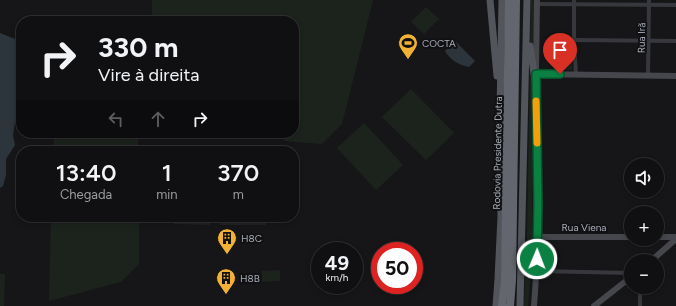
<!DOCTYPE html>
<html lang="pt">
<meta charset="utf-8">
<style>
body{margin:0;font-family:Figtree,sans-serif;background:#19191b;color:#f1f3f6;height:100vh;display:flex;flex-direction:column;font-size:15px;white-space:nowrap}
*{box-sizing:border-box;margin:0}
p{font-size:13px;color:#9c9d9f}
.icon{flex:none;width:22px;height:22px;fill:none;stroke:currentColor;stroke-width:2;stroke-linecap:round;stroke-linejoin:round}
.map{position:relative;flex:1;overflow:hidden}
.panel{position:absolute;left:16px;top:146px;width:283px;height:76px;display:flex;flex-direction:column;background:#101012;border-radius:16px;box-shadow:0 2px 6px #0003,0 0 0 1px #303032}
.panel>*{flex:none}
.top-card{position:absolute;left:16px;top:16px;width:283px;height:122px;border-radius:16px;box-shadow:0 2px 6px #0003,0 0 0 1px #303032;background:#101012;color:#f1f3f6;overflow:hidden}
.controls{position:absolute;left:624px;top:158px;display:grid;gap:8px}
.controls a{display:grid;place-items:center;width:40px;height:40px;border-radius:50%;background:#101012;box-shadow:0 2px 6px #0003,0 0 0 1px #303032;font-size:20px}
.speed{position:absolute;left:311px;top:242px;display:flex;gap:8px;font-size:20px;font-weight:700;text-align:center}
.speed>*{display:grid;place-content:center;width:52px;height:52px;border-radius:50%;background:#101012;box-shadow:0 2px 6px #0003,0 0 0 1px #303032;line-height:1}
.speed small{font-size:10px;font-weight:400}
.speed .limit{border:6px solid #d22;background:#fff;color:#111}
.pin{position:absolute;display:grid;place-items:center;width:34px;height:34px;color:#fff;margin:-41px -17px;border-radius:50% 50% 50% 0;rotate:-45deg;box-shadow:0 0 4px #0007}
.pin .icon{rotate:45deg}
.me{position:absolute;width:44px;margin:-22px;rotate:1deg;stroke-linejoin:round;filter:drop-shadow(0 0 3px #0008)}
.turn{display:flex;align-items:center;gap:14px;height:84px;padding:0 16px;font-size:18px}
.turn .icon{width:52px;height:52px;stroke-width:2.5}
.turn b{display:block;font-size:28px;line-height:34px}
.lanes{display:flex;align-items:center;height:38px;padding:0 16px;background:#0003;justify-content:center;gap:20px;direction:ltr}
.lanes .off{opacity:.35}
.eta{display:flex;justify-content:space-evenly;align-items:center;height:68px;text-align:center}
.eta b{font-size:24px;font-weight:600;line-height:28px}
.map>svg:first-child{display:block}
.built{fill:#222225}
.green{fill:#1c231d}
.water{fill:#2c353c}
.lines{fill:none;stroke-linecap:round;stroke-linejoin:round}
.street{stroke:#37383d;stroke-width:4}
.secondary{stroke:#45474d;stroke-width:6}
.primary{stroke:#53555c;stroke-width:7}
.highway{stroke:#63666e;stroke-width:8}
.route-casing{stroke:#07532c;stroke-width:10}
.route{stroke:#0b8043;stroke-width:7}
.slow{stroke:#f59e0b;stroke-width:7}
.labels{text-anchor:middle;stroke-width:4;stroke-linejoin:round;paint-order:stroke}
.street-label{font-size:10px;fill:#a8adb8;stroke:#111113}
.poi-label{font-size:10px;fill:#a8adb8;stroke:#111113;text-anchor:start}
</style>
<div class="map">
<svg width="676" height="306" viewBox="0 0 676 306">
<rect width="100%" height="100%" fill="#161618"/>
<!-- built -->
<g class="built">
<path d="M174,217H210V225L174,224Z"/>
<rect x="220" y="217" width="46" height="8"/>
</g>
<!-- green -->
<g class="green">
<path d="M152,0H373L342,124L322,144L284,141V133H294V21H152Z"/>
<path d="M531,0H534L533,63L532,255L528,306H524L527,236Z"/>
<path d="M426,7L439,19L424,34L411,22Z"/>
<path d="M564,54H572V70H563Z"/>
<path d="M411,89L454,133L426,160L382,117Z"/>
<path d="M364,123L403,165L376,190L337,148Z"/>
<path d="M138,137V151H53L54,139Z"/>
<rect x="214" y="146" width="66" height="5"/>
<path d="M51,217H139V264L121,282L49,301Z"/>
<path d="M280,270V281L262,282V271Z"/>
<path d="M0,274H5L4,306H0Z"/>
</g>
<!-- water -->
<g class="water">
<path d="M0,33L15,39L21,47V95L15,104V121L13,136L15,145L6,159V175L3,186L0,188Z"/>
<path d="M455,41L475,61L469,67C459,65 450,60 445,51Z"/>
</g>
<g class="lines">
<!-- street -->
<g class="street">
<path d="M574,0V40L576,75"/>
<path d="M537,4L676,5"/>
<path d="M574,40L676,41"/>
<path d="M648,76L649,0"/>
<path d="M537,271L631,273"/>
<path d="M640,306V287"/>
</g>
<!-- secondary -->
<g class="secondary">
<path d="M536,69L537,0"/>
<path d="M535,74L676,76"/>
<path d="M537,237H631"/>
<path d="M657,237H676"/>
<path d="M651,261L676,239"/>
<path d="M534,306C540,232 537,158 536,84"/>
<path d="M594,306L631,277"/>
</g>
<!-- primary -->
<g class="primary">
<path d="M490,0L497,76"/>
<path d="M530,46L536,87"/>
<path d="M496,306L498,279L501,217L500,113L502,0"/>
<path d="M520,306L527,0"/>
</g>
<!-- highway -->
<g class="highway">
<path d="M502,306L505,281L509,0"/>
<path d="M510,306L512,280L516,0"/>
</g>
</g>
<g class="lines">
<defs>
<path id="route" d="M537,259L538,202L536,74H560"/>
</defs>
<!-- route casing -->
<use href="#route" class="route-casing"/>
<!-- route -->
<use href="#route" class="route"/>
<!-- slow -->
<path class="slow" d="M536,101L537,143"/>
</g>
<!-- icons -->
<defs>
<symbol id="stadium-pin" viewBox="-11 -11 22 30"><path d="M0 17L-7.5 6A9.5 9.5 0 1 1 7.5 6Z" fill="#f2b134" stroke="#111113"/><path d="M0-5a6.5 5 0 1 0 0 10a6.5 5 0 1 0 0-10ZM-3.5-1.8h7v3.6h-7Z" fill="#111"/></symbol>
<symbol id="building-pin" viewBox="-11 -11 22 30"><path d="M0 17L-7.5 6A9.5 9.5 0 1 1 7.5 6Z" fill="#f2b134" stroke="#111113"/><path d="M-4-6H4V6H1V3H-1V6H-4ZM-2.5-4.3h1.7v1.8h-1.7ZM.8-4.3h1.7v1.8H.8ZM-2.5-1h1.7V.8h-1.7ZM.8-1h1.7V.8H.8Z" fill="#111"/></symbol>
</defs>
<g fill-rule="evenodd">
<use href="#stadium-pin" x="397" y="32" width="22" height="30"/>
<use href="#building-pin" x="216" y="227" width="22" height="30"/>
<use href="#building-pin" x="215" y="267" width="22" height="30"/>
</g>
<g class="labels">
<!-- street labels -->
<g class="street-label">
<text transform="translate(641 38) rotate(-89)" y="4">Rua Irã</text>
<text transform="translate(497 153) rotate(-89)" y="4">Rodovia Presidente Dutra</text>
<text x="584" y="231">Rua Viena</text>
</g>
<!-- poi labels -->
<g class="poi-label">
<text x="422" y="47">COCTA</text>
<text x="241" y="242">H8C</text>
<text x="240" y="282">H8B</text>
</g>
</g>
</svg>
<div class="controls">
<a><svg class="icon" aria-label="sound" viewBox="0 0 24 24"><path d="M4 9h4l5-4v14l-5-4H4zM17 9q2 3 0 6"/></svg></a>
<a>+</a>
<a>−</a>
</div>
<div class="speed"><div>49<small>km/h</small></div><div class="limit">50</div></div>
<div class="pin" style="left:560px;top:74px;background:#d93025"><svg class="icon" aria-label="arrive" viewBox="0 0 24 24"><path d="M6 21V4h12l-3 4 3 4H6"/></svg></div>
<svg class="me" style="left:537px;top:259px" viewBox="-20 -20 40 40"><circle r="17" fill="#0b8043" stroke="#fff" stroke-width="3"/><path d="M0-11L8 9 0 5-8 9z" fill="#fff"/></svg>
<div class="top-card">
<div class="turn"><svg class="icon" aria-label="right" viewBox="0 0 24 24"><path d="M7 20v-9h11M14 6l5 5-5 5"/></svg><div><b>330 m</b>Vire à direita</div></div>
<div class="lanes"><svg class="icon off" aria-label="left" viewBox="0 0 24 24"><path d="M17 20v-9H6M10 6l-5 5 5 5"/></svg><svg class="icon off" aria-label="ahead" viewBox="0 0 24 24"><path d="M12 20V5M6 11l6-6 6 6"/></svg><svg class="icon" aria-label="right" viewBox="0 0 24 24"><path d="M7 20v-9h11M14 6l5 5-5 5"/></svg></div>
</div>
<section class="panel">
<div class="eta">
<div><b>13:40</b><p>Chegada</p></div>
<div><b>1</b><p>min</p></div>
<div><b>370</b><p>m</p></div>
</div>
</section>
</div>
